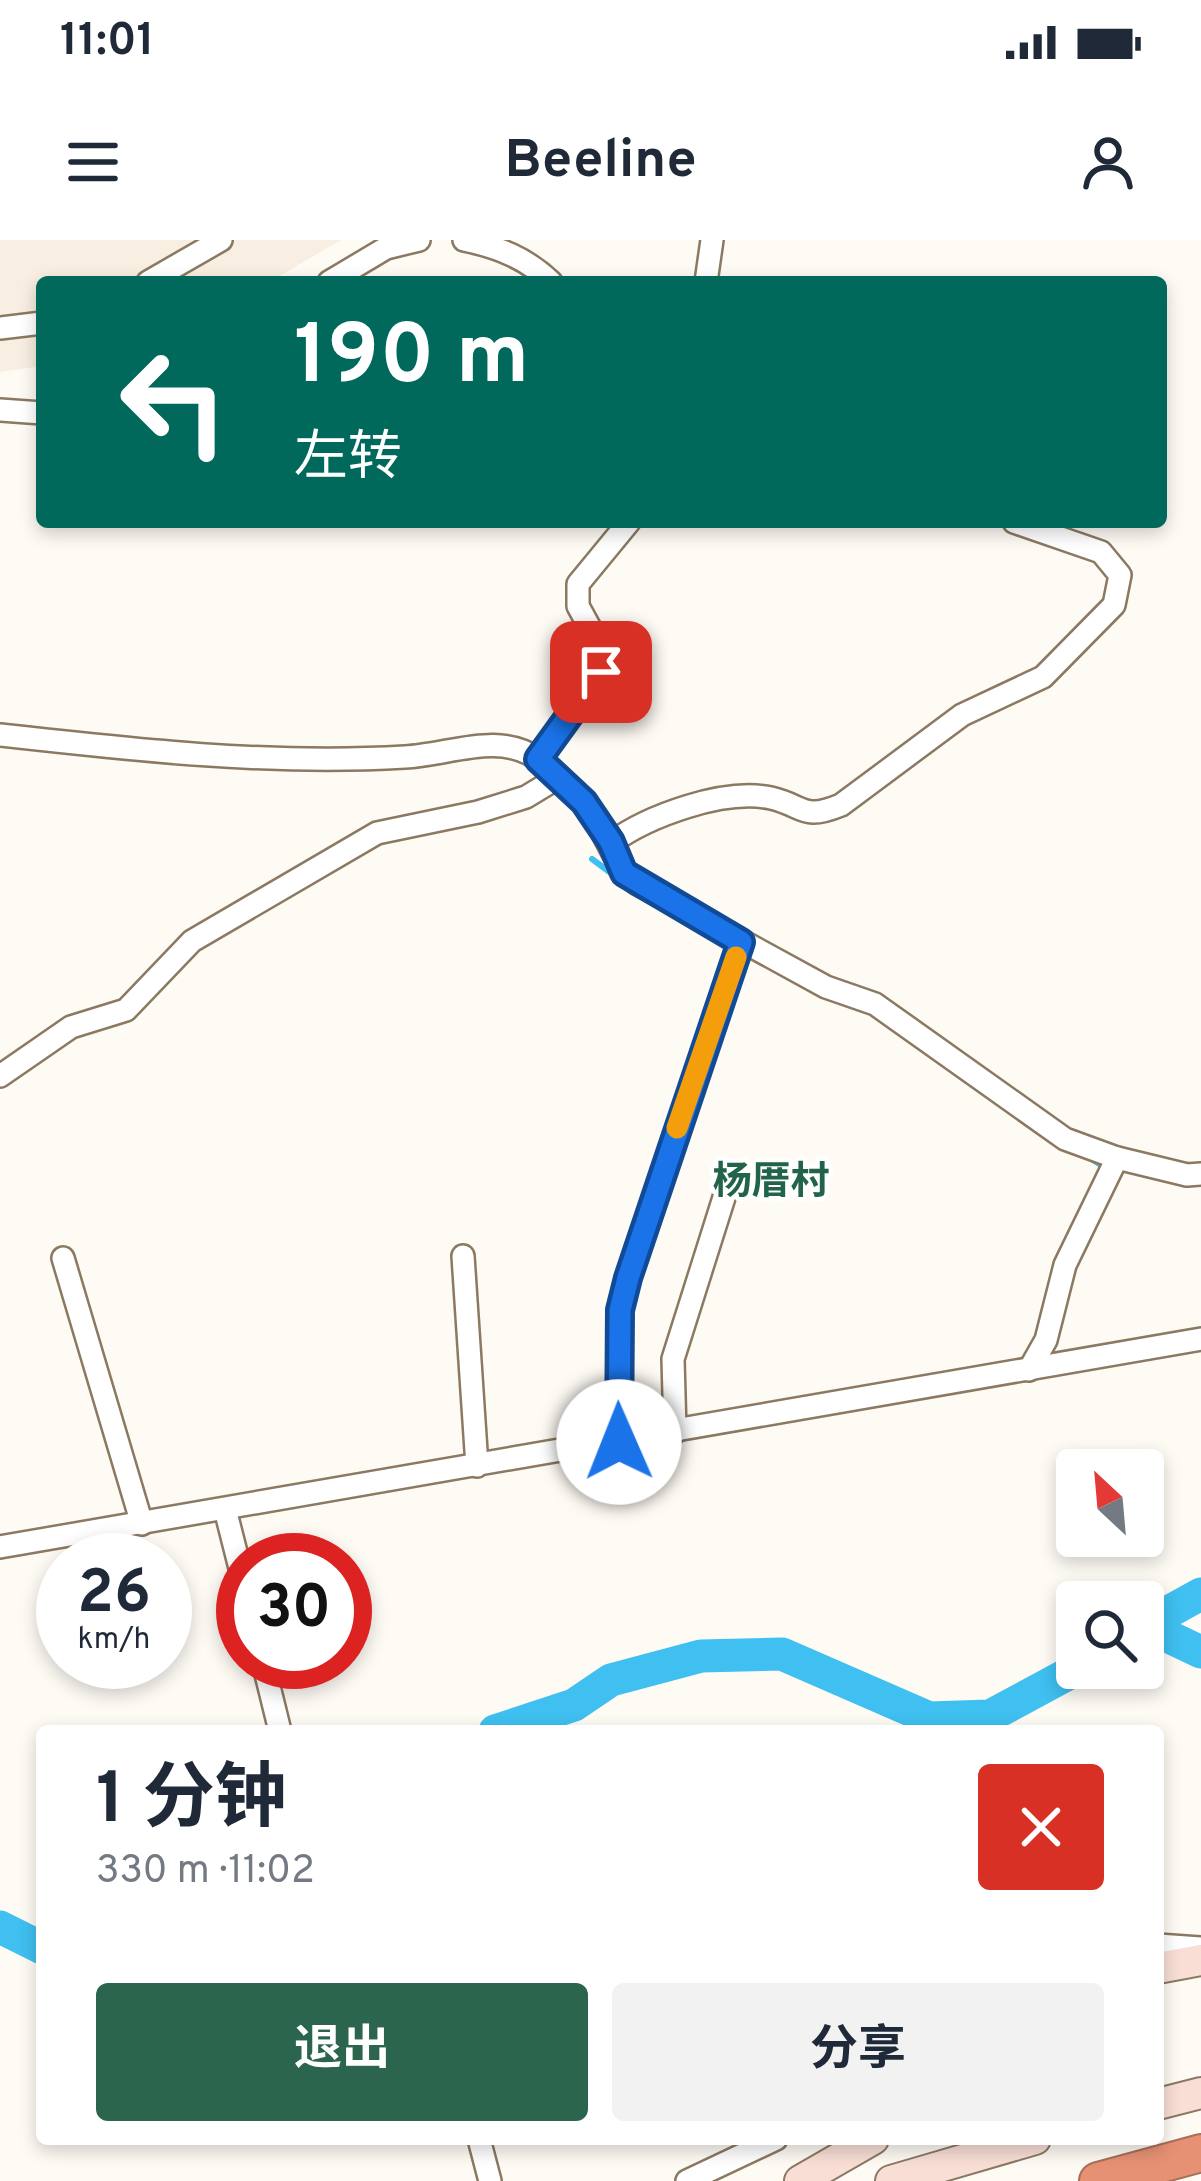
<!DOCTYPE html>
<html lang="zh">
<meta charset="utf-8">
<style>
body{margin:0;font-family:Overpass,"Noto Sans SC",sans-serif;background:#f2f2f3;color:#1f2937;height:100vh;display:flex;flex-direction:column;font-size:45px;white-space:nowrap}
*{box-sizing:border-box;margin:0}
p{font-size:39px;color:#747a83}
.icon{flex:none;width:66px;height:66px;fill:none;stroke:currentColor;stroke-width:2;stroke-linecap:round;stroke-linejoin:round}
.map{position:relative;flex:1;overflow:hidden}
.drawer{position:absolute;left:36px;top:1485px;width:1128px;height:420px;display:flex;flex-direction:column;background:#fff;border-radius:12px;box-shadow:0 6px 18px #0003}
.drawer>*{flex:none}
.guide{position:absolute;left:36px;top:36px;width:1131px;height:252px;border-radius:12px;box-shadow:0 6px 18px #0003;background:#00695c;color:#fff;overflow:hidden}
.needle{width:78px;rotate:334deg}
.tools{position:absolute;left:1056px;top:1209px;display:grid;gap:24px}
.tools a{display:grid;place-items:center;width:108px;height:108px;border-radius:12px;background:#fff;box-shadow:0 6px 18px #0003;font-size:60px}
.speed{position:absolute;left:36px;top:1293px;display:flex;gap:24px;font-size:60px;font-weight:700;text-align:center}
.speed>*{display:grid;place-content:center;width:156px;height:156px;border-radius:50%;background:#fff;box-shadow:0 6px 18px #0003;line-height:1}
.speed small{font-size:30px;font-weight:400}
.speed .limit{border:18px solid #d22;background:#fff;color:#111}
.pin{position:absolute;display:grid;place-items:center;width:102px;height:102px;color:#fff;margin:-51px;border-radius:24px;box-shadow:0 6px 18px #0006}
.me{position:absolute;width:132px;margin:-66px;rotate:359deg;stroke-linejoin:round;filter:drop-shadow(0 0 9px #0008)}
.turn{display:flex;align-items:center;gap:42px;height:252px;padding:0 60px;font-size:54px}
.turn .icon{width:156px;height:156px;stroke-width:2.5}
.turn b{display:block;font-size:84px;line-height:102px}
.round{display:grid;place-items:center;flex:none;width:126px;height:126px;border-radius:12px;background:#f2f2f3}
.headline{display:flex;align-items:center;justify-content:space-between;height:204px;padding:0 60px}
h1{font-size:72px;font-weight:700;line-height:90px}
.cta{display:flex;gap:24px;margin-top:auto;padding:24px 60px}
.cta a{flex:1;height:138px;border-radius:12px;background:#2c654d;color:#fff;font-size:48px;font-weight:700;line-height:138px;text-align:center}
.cta a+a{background:#f2f2f3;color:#1f2937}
.status{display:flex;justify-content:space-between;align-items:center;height:84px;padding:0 60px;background:#fff;direction:ltr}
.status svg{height:33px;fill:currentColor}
header{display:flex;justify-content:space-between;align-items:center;height:156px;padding:0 60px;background:#fff;font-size:54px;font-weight:700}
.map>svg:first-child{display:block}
.built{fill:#f8eee1}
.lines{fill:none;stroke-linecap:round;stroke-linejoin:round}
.stream{stroke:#3fc0f0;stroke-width:6}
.river{stroke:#3fc0f0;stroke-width:33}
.street-casing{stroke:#8b7961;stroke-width:26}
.secondary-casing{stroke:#8b7961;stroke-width:34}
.highway-casing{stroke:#a96f59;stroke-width:40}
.street{stroke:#fff;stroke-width:21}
.secondary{stroke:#f8ded5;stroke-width:30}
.highway{stroke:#e69174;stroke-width:36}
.route-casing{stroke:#114b97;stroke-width:30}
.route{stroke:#1a73e8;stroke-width:21}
.slow{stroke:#f59e0b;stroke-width:21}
.labels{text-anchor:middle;stroke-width:9;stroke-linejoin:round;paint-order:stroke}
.quarter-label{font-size:39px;font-weight:bold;fill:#216449;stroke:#fff}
</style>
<div class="status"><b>11:01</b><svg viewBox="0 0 49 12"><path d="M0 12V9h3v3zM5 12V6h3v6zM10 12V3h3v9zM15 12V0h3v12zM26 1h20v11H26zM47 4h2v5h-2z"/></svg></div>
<header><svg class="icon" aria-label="menu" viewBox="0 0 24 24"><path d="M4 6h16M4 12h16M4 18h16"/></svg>Beeline<svg class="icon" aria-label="person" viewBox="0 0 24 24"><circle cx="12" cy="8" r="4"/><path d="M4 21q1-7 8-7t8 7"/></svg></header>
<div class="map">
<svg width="1201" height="1941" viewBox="0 0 1201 1941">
<rect width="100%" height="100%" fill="#fefaf4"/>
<!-- built -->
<path class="built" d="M0,0H341L269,42H42V126L0,132Z"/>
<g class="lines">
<!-- stream -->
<g class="stream">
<path d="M592,619L623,642"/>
<path d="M1088,917L1101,925"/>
</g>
<!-- river -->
<g class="river">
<path d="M1144,1385L1201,1412"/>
<path d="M1143,1386L1201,1354"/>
<path d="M495,1491L574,1465L611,1440L701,1416L782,1414L929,1478L990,1476L1079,1428"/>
<path d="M0,1687L42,1708"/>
</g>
<defs>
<g id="street">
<path d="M464,0C498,7 526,18 551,42"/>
<path d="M148,42L221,0"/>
<path d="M329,42L386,8L419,0"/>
<path d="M706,42L712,0"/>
<path d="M0,88L42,83"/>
<path d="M0,170L42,173"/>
<path d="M0,495C134,510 269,525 405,517C449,515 499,491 538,519L601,432L602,410L578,366V344L629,282"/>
<path d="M538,519C555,533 575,549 588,568C605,591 614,626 636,643L826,747L875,764L1065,899L1117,918L1187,935L1201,934"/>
<path d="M611,603C648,576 724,548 771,558C805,566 802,581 841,565L962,475L1043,437L1114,365L1120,335L1101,312L1014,282"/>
<path d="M0,836L71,787L126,770L192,701L377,593L478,572L526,557L559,537"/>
<path d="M463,1016L477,1226"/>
<path d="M63,1018L142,1284"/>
<path d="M1029,1130L1046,1100L1065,1025L1117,918"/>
<path d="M675,1192L673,1119L727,948"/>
<path d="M619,1202L620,1070L628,1038L741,702"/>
<path d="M225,1269L243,1340"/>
<path d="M0,1307L1201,1099"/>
<path d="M263,1422L280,1491"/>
<path d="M1158,1705L1201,1708"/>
<path d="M479,1899L490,1941"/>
<path d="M687,1941L776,1899"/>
</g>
<g id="secondary">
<path d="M1158,1728L1201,1720"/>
<path d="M1158,1864L1201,1853"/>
<path d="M800,1941L873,1899"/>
<path d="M891,1941L1035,1899"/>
</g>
<path id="highway" d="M1098,1941L1201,1913"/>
</defs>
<!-- street casing -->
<use href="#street" class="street-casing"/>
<!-- secondary casing -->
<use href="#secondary" class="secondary-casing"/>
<!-- highway casing -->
<use href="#highway" class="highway-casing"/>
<!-- street -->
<use href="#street" class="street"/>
<!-- secondary -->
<use href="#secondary" class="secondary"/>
<!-- highway -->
<use href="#highway" class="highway"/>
</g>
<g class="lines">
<defs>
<path id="route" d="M601,432L538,519L584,562L611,602L624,633L741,702L628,1038L620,1070L619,1202"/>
</defs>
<!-- route casing -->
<use href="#route" class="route-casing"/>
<!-- route -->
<use href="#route" class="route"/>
<!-- slow -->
<path class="slow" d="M677,888L736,717"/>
</g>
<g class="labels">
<!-- quarter labels -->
<g class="quarter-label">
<text x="771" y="954">杨厝村</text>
</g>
</g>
</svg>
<div class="tools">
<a><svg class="needle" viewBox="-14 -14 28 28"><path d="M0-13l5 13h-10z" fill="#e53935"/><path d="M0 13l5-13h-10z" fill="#747a83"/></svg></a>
<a><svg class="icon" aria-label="search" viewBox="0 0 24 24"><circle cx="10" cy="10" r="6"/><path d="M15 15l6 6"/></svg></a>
</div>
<div class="speed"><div>26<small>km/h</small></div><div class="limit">30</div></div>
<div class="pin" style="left:601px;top:432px;background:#d93025"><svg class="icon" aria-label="arrive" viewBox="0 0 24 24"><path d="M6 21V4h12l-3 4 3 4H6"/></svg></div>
<svg class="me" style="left:619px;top:1202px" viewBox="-20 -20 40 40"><circle r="19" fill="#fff"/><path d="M0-13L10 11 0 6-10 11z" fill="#1a73e8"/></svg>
<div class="guide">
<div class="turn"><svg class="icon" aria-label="left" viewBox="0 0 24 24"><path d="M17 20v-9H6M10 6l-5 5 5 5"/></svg><div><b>190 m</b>左转</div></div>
</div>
<section class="drawer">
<div class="headline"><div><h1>1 分钟</h1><p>330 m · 11:02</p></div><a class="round" style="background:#d93025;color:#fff"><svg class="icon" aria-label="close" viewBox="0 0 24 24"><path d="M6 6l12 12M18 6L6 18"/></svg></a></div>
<div class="cta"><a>退出</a><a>分享</a></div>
</section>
</div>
